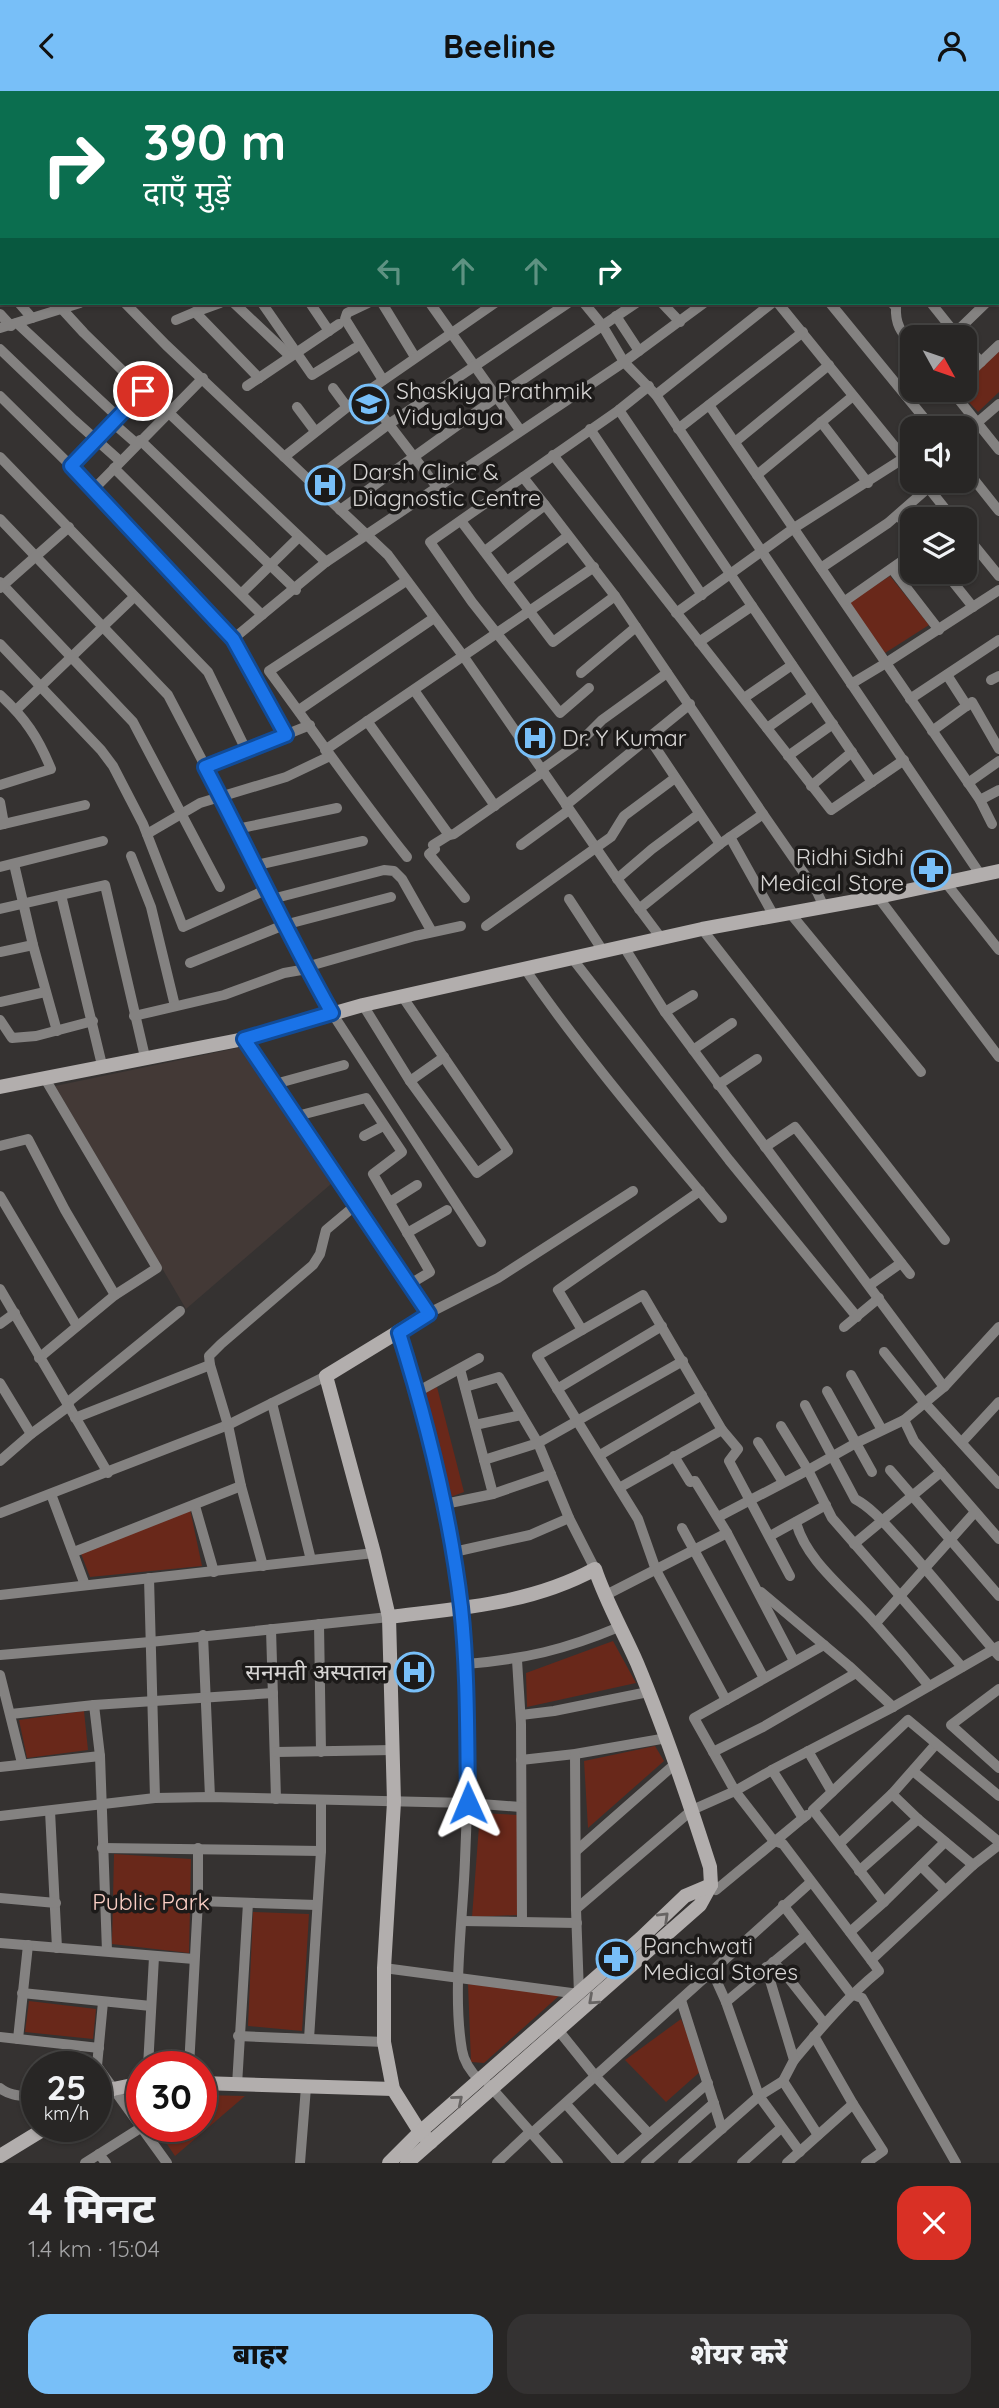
<!DOCTYPE html>
<html lang="hi">
<meta charset="utf-8">
<style>
body{margin:0;font-family:Quicksand,"Noto Sans Devanagari",sans-serif;background:#343232;color:#f1f3f6;height:100vh;display:flex;flex-direction:column;font-size:26px;white-space:nowrap}
*{box-sizing:border-box;margin:0}
p{font-size:23px;color:#a5a5a7}
.icon{flex:none;width:38px;height:38px;fill:none;stroke:currentColor;stroke-width:2;stroke-linecap:round;stroke-linejoin:round}
.map{position:relative;height:2072px;overflow:hidden}
.side{display:flex;flex-direction:column;background:#282625;flex:1}
.side>*{flex:none}
.banner{position:absolute;left:0px;top:0px;width:999px;height:214px;box-shadow:0 2px 5px #0004,0 0 0 2px #444342;background:#0b6e4f;color:#fff;overflow:hidden}
.needle{width:46px;rotate:130deg}
.tools{position:absolute;left:900px;top:234px;display:grid;gap:14px}
.tools a{display:grid;place-items:center;width:77px;height:77px;border-radius:14px;background:#282625;box-shadow:0 2px 5px #0004,0 0 0 2px #444342;font-size:35px}
.speed{position:absolute;left:21px;top:1960px;display:flex;gap:14px;font-size:35px;font-weight:700;text-align:center}
.speed>*{display:grid;place-content:center;width:91px;height:91px;border-radius:50%;background:#282625;box-shadow:0 2px 5px #0004,0 0 0 2px #444342;line-height:1}
.speed small{font-size:18px;font-weight:400}
.speed .limit{border:10px solid #d22;background:#fff;color:#111}
.pin{position:absolute;display:grid;place-items:center;width:60px;height:60px;color:#fff;margin:-30px;border:4px solid #fff;border-radius:50%;box-shadow:0 2px 7px #0007}
.me{position:absolute;width:77px;margin:-38px;rotate:359deg;stroke-linejoin:round;filter:drop-shadow(0 0 5px #0008)}
.turn{display:flex;align-items:center;gap:24px;height:147px;padding:0 28px;font-size:32px}
.turn .icon{width:91px;height:91px;stroke-width:2.5}
.turn b{display:block;font-size:49px;line-height:60px}
.lanes{display:flex;align-items:center;height:66px;padding:0 28px;background:#0003;justify-content:center;gap:35px;direction:ltr}
.lanes .off{opacity:.35}
.round{display:grid;place-items:center;flex:none;width:74px;height:74px;border-radius:21px;background:#343232}
.summary{display:flex;align-items:center;justify-content:space-between;height:119px;padding:0 28px}
h1{font-size:42px;font-weight:800;line-height:52px}
.primary-button{display:flex;gap:14px;margin-top:auto;padding:14px 28px}
.primary-button a{flex:1;height:80px;border-radius:21px;background:#78bff8;color:#111;font-size:28px;font-weight:800;line-height:80px;text-align:center}
.primary-button a+a{background:#343232;color:#f1f3f6}
header{display:flex;justify-content:space-between;align-items:center;height:91px;padding:0 28px;background:#78bff8;color:#111;font-size:32px;font-weight:800}
.map>svg:first-child{display:block}
.built{fill:#433936}
.green{fill:#69281a}
.lines{fill:none;stroke-linecap:round;stroke-linejoin:round}
.street{stroke:#848281;stroke-width:10}
.secondary{stroke:#b2aead;stroke-width:14}
.oneway{stroke:#676463}
.route-casing{stroke:#114b97;stroke-width:18}
.route{stroke:#1a73e8;stroke-width:12}
.labels{text-anchor:middle;stroke-width:7;stroke-linejoin:round;paint-order:stroke}
.poi-label{font-size:23px;fill:#d7d5d4;stroke:#1c1a19;text-anchor:start}
.park-label{font-size:23px;fill:#facec4;stroke:#1c1a19}
</style>
<header><svg class="icon" aria-label="back" viewBox="0 0 24 24"><path d="M15 5l-7 7 7 7"/></svg>Beeline<svg class="icon" aria-label="person" viewBox="0 0 24 24"><circle cx="12" cy="8" r="4"/><path d="M4 21q1-7 8-7t8 7"/></svg></header>
<div class="map">
<svg width="999" height="2072" viewBox="0 0 999 2072">
<rect width="100%" height="100%" fill="#353231"/>
<!-- built -->
<path class="built" d="M242,956L331,1093L186,1218L55,995Z"/>
<!-- green -->
<g class="green">
<path d="M999,257V301L978,321L958,299H964V290Z"/>
<path d="M890,485L929,534L885,562L849,511Z"/>
<path d="M437,1296L464,1401L445,1408L421,1304Z"/>
<path d="M190,1418L202,1475L90,1486L80,1460Z"/>
<path d="M613,1550L636,1592L527,1616L526,1582Z"/>
<path d="M84,1620L88,1659L27,1667L19,1629Z"/>
<path d="M655,1655L664,1670L588,1737L584,1670Z"/>
<path d="M480,1722L517,1724L518,1824L472,1826Z"/>
<path d="M114,1763L191,1768L189,1862L112,1853Z"/>
<path d="M253,1821L309,1823L302,1940L248,1935Z"/>
<path d="M468,1893L560,1904L484,1972L471,1971Z"/>
<path d="M29,1910L96,1918L93,1948L25,1941Z"/>
<path d="M681,1928L702,1979L666,2011L625,1969Z"/>
<path d="M201,2004L245,2005L175,2065L155,2035H201Z"/>
</g>
<g class="lines">
<!-- street -->
<g class="street">
<path d="M68,0L69,2"/>
<path d="M129,0L131,2"/>
<path d="M336,0L337,2"/>
<path d="M393,0L394,2"/>
<path d="M494,0L495,2"/>
<path d="M529,0L530,2"/>
<path d="M568,0V2"/>
<path d="M607,0L608,2"/>
<path d="M652,0L653,2"/>
<path d="M884,0L885,2"/>
<path d="M952,0L953,2"/>
<path d="M206,2L212,0"/>
<path d="M463,2L468,0"/>
<path d="M676,2L679,0"/>
<path d="M757,2L759,0"/>
<path d="M847,2L849,0"/>
<path d="M998,40L999,39"/>
<path d="M0,41L2,43"/>
<path d="M0,84L2,82"/>
<path d="M998,103L999,101"/>
<path d="M0,126L2,128"/>
<path d="M998,147L999,145"/>
<path d="M0,191L2,193"/>
<path d="M998,201L999,200"/>
<path d="M19,212L32,227"/>
<path d="M125,212L166,254L388,464L464,566L623,796L661,847"/>
<path d="M220,212L195,221L259,287L339,233"/>
<path d="M234,212L290,265"/>
<path d="M262,212L312,284L355,257"/>
<path d="M310,212L329,240"/>
<path d="M368,212L347,222L345,228L383,289"/>
<path d="M382,212L415,266"/>
<path d="M430,212L520,339"/>
<path d="M584,212L602,234L624,271L656,304L980,783"/>
<path d="M662,212L680,231"/>
<path d="M778,212L912,377"/>
<path d="M830,212L933,338"/>
<path d="M892,212L896,216C895,233 901,241 912,254"/>
<path d="M931,212L959,247"/>
<path d="M62,218L84,242L166,322"/>
<path d="M0,223L11,235"/>
<path d="M616,225L639,260"/>
<path d="M176,229L195,221"/>
<path d="M17,232L118,326"/>
<path d="M0,237L80,212"/>
<path d="M955,242L986,212"/>
<path d="M964,252L981,271"/>
<path d="M0,258L74,329L120,370"/>
<path d="M964,287L999,254"/>
<path d="M247,295L259,287"/>
<path d="M333,297L347,316"/>
<path d="M951,299L999,359"/>
<path d="M365,302L437,396"/>
<path d="M656,304L772,212"/>
<path d="M0,305L71,375L233,548L286,644"/>
<path d="M709,314L980,709L992,733"/>
<path d="M297,316L315,340"/>
<path d="M619,319L752,515"/>
<path d="M168,321L326,471"/>
<path d="M821,331L868,392"/>
<path d="M113,332L137,353"/>
<path d="M590,338L702,504"/>
<path d="M678,338L803,241"/>
<path d="M964,343L999,313"/>
<path d="M140,349L296,499"/>
<path d="M735,351L829,274"/>
<path d="M553,364L831,719L904,669"/>
<path d="M0,366L208,581L246,659"/>
<path d="M284,366L365,302L495,212"/>
<path d="M71,375L143,300"/>
<path d="M964,376L999,420"/>
<path d="M114,377L262,524"/>
<path d="M757,384L853,305"/>
<path d="M523,386L619,319L649,295"/>
<path d="M923,390L954,429"/>
<path d="M311,391L389,333L568,212"/>
<path d="M92,400L203,287"/>
<path d="M545,414L523,386L430,451L472,511L560,622L589,597"/>
<path d="M340,419L497,306L636,212"/>
<path d="M898,424L912,441"/>
<path d="M0,428L168,604L257,774L285,836L332,922L481,1151"/>
<path d="M461,430L553,551L615,505"/>
<path d="M964,442L999,485"/>
<path d="M485,460L545,414L615,505L763,723L720,753L639,818"/>
<path d="M821,477L888,432L928,397"/>
<path d="M892,478L939,539"/>
<path d="M945,481L973,516"/>
<path d="M406,490L269,580C315,642 358,705 407,766"/>
<path d="M507,490L568,445"/>
<path d="M0,491L133,631L220,796"/>
<path d="M0,497L69,436"/>
<path d="M242,502L299,446"/>
<path d="M845,510L912,463"/>
<path d="M676,522L794,437L904,367"/>
<path d="M233,548L326,471L624,271L704,212"/>
<path d="M699,551L752,515L872,691"/>
<path d="M0,553L101,659L113,675L143,733L183,836L268,798"/>
<path d="M581,582L636,536"/>
<path d="M947,584L967,615"/>
<path d="M991,589L999,585"/>
<path d="M851,593L886,572L999,499"/>
<path d="M414,599L495,715"/>
<path d="M0,604C25,627 38,646 51,678L0,694"/>
<path d="M744,607L792,574"/>
<path d="M910,608L999,549"/>
<path d="M16,619L134,506"/>
<path d="M299,619L434,527"/>
<path d="M367,630L449,744"/>
<path d="M767,637L812,605"/>
<path d="M932,640L972,611L999,658"/>
<path d="M649,647L720,753"/>
<path d="M325,659L594,476"/>
<path d="M788,665L833,633"/>
<path d="M205,676L310,634"/>
<path d="M541,679L580,651L602,629L667,582"/>
<path d="M968,692L999,670"/>
<path d="M811,695L852,661"/>
<path d="M980,709L999,699"/>
<path d="M0,711L4,733"/>
<path d="M566,714L690,613"/>
<path d="M763,723L817,801L824,816"/>
<path d="M0,734L85,714"/>
<path d="M237,738L337,717"/>
<path d="M147,743L200,712L286,686L330,665"/>
<path d="M730,746L774,825"/>
<path d="M521,754L569,719"/>
<path d="M131,765L151,816L175,915"/>
<path d="M14,773L33,854L57,940"/>
<path d="M257,774L363,750"/>
<path d="M0,776L103,750"/>
<path d="M617,788L652,758L699,723"/>
<path d="M946,792L999,859"/>
<path d="M61,804L102,974"/>
<path d="M878,806L999,966"/>
<path d="M465,807L429,763L435,758L433,754L449,744L454,743L543,681"/>
<path d="M272,808L384,779L394,780L402,788L432,841"/>
<path d="M569,808L603,860"/>
<path d="M0,818L105,794L145,966"/>
<path d="M790,822L921,981"/>
<path d="M486,835L611,746L624,725L675,687"/>
<path d="M702,838L945,1149"/>
<path d="M624,856L665,921L944,1296"/>
<path d="M0,861L33,854"/>
<path d="M572,867L729,1069L857,1226"/>
<path d="M190,872L284,834L391,806"/>
<path d="M306,876L415,845L461,835"/>
<path d="M525,878C585,965 654,1045 722,1127"/>
<path d="M0,911L45,901"/>
<path d="M363,914L410,990L477,1082L508,1060L402,905"/>
<path d="M665,921L693,904"/>
<path d="M134,925L224,904L284,882L307,878"/>
<path d="M0,929L12,947L36,945L93,930"/>
<path d="M693,959L732,932"/>
<path d="M410,990L444,966"/>
<path d="M275,993L344,974"/>
<path d="M718,994L757,968"/>
<path d="M297,1025L366,1007L402,1061L373,1083L430,1181L410,1193"/>
<path d="M364,1045L383,1035"/>
<path d="M0,1055L28,1048L65,1119L115,1204"/>
<path d="M765,1056L795,1036L910,1183"/>
<path d="M0,1105L77,1235"/>
<path d="M390,1111L417,1094"/>
<path d="M407,1142L447,1119"/>
<path d="M870,1194L901,1172"/>
<path d="M0,1198L108,1382"/>
<path d="M429,1222L498,1187L633,1100"/>
<path d="M0,1233L15,1222"/>
<path d="M844,1236L879,1207"/>
<path d="M582,1239L558,1199L700,1100"/>
<path d="M399,1242C421,1314 443,1387 454,1462C469,1563 470,1667 465,1769C463,1828 452,1901 462,1959C464,1972 471,1981 480,1990"/>
<path d="M884,1261L924,1311L999,1393"/>
<path d="M39,1267L115,1204L157,1177L44,986"/>
<path d="M460,1278L493,1403"/>
<path d="M851,1284L882,1339"/>
<path d="M0,1292L31,1343"/>
<path d="M465,1296L499,1286L538,1352L569,1427L595,1478"/>
<path d="M557,1298L662,1235"/>
<path d="M827,1300L872,1381"/>
<path d="M417,1301L479,1267"/>
<path d="M67,1312L180,1220"/>
<path d="M272,1312L311,1469"/>
<path d="M805,1314L855,1408C872,1417 886,1434 899,1448C934,1486 965,1526 999,1565"/>
<path d="M75,1327L210,1274"/>
<path d="M904,1329L914,1350L999,1448"/>
<path d="M475,1334L521,1324"/>
<path d="M781,1335L808,1379L832,1427L962,1576"/>
<path d="M758,1351L783,1391"/>
<path d="M962,1351L999,1311"/>
<path d="M600,1364L702,1304"/>
<path d="M674,1365L690,1391L695,1390L727,1442L794,1570"/>
<path d="M484,1369L538,1352L683,1270"/>
<path d="M0,1370L31,1343L69,1315"/>
<path d="M890,1379L999,1505"/>
<path d="M619,1397L722,1339"/>
<path d="M51,1403L85,1494"/>
<path d="M445,1413L493,1403L551,1383"/>
<path d="M195,1415L214,1481"/>
<path d="M0,1422L228,1334L326,1285"/>
<path d="M718,1426L808,1379L856,1352L904,1329L944,1296L999,1236"/>
<path d="M796,1431C806,1471 850,1502 876,1533C894,1553 912,1574 929,1595"/>
<path d="M682,1437L764,1587"/>
<path d="M770,1445L826,1414"/>
<path d="M854,1453L941,1381"/>
<path d="M74,1461L241,1395"/>
<path d="M454,1461L530,1444L569,1427"/>
<path d="M263,1475L241,1395L228,1334L210,1274L209,1265L221,1253L313,1174L320,1163L326,1139L357,1113"/>
<path d="M149,1487L155,1707"/>
<path d="M761,1501L849,1575L893,1616"/>
<path d="M0,1504L374,1462"/>
<path d="M604,1505L727,1442"/>
<path d="M876,1532L975,1421"/>
<path d="M319,1533L321,1661"/>
<path d="M271,1538L276,1708"/>
<path d="M203,1544L210,1706"/>
<path d="M824,1554L694,1627L735,1700L773,1749L783,1753L871,1869L973,1774L999,1754"/>
<path d="M0,1564L150,1551L389,1526"/>
<path d="M517,1569L521,1633L522,1830"/>
<path d="M466,1573C525,1568 564,1559 619,1536"/>
<path d="M0,1584L22,1672"/>
<path d="M999,1598L951,1634L999,1677"/>
<path d="M726,1609L656,1479L638,1428L537,1265L643,1204L722,1339L738,1358L729,1370L790,1485"/>
<path d="M94,1614L100,1665L107,1860"/>
<path d="M11,1623L94,1614L273,1602"/>
<path d="M521,1624L554,1620L648,1601"/>
<path d="M808,1660L832,1701"/>
<path d="M276,1661L393,1659"/>
<path d="M713,1661L763,1636L856,1582"/>
<path d="M521,1669L575,1663L667,1647"/>
<path d="M0,1676L100,1665"/>
<path d="M772,1679L803,1727L807,1724"/>
<path d="M913,1680L999,1751"/>
<path d="M892,1703L918,1728L973,1774"/>
<path d="M50,1720L57,1857"/>
<path d="M0,1725L155,1707L210,1706L468,1712L521,1716"/>
<path d="M840,1752L892,1703L936,1653"/>
<path d="M102,1757L321,1760"/>
<path d="M576,1760L675,1673"/>
<path d="M921,1775L945,1799"/>
<path d="M859,1780L918,1728"/>
<path d="M711,1794L716,1799L803,1727"/>
<path d="M0,1807L56,1812"/>
<path d="M198,1810L317,1814"/>
<path d="M884,1811L813,1719L908,1629L999,1705"/>
<path d="M783,1814L851,1903L862,1907L956,2072"/>
<path d="M576,1818L692,1719L735,1700L772,1679L893,1616L999,1555"/>
<path d="M462,1830L577,1832"/>
<path d="M850,1841L884,1811L945,1751"/>
<path d="M0,1852L194,1868"/>
<path d="M773,1871L786,1884L824,1932"/>
<path d="M384,1877L579,1903L576,1818L575,1663"/>
<path d="M712,1880L726,1911L759,2005L800,2061"/>
<path d="M22,1902L151,1915"/>
<path d="M681,1909L722,2038"/>
<path d="M103,1911L97,1975L167,2072"/>
<path d="M726,1911L806,1844"/>
<path d="M559,1940L596,1986L649,2043"/>
<path d="M238,1945L384,1951"/>
<path d="M814,1945L853,2013L883,2060L866,2072"/>
<path d="M0,1946L99,1957"/>
<path d="M18,1948L28,1854"/>
<path d="M309,1948L321,1760V1709"/>
<path d="M794,1969C821,1937 846,1907 879,1880L871,1869"/>
<path d="M148,1976L154,1866"/>
<path d="M189,1976L198,1810V1757"/>
<path d="M783,1990L818,2044"/>
<path d="M237,1994L248,1812"/>
<path d="M489,1994L558,2072"/>
<path d="M0,1997C9,2005 25,2005 37,2007"/>
<path d="M566,2013L618,2072"/>
<path d="M531,2043L811,1791"/>
<path d="M99,2063L106,2072"/>
<path d="M617,2071L708,1992"/>
<path d="M85,2072L142,2036"/>
<path d="M300,2072L306,1996"/>
<path d="M497,2072L530,2041"/>
<path d="M646,2072L714,2012"/>
<path d="M683,2072L759,2005L783,1990L794,1969L766,1876"/>
<path d="M742,2072L781,2037"/>
<path d="M787,2072L853,2013"/>
</g>
<!-- secondary -->
<g class="secondary">
<path d="M17,2L19,0"/>
<path d="M0,19L2,17"/>
<path d="M244,948L429,1222L326,1285L374,1462L389,1526L394,1711L384,1877V1951L393,1998L420,2041L431,2051"/>
<path d="M0,996L244,948L363,914L702,838L878,806L999,780"/>
<path d="M389,1526C461,1517 531,1513 595,1478C606,1511 623,1540 637,1572C665,1639 688,1707 710,1776L711,1794L700,1814L407,2072"/>
<path d="M201,1992L393,1998"/>
<path d="M96,2007L113,1998L142,1992"/>
<path d="M0,2065L49,2035"/>
<path d="M389,2072L420,2041L640,1848L685,1805L711,1794"/>
</g>
</g>
<!-- one-way arrows -->
<defs><path id="oneway-chevron" d="M-2-3.5L2.5 0L-2 3.5" fill="none" stroke-width="1.6" stroke-linecap="round" stroke-linejoin="round" transform="scale(1.75)"/></defs>
<g class="oneway">
<use href="#oneway-chevron" transform="translate(664 1826) rotate(-44)"/>
<use href="#oneway-chevron" transform="translate(593 1909) rotate(138)"/>
<use href="#oneway-chevron" transform="translate(458 2009) rotate(-40)"/>
</g>
<g class="lines">
<defs>
<path id="route" d="M143,300L71,375L233,548L286,644L205,676C248,758 286,841 332,922L244,948L429,1223L399,1242C427,1331 450,1422 461,1516C468,1581 467,1647 468,1712"/>
</defs>
<!-- route casing -->
<use href="#route" class="route-casing"/>
<!-- route -->
<use href="#route" class="route"/>
</g>
<!-- icons -->
<defs>
<symbol id="school-ring" viewBox="-11 -11 22 22"><circle r="9.5" fill="#1c1a19" stroke="#78bff8" stroke-width="1.5"/><path d="M0-5L7-2L0 1L-7-2ZM-4 1L0 2.5L4 1V4Q0 6-4 4Z" fill="#78bff8"/></symbol>
<symbol id="hospital-ring" viewBox="-11 -11 22 22"><circle r="9.5" fill="#1c1a19" stroke="#78bff8" stroke-width="1.5"/><path d="M-5-5h3v3.5h4V-5h3V5h-3V1.5h-4V5h-3Z" fill="#78bff8"/></symbol>
<symbol id="pharmacy-ring" viewBox="-11 -11 22 22"><circle r="9.5" fill="#1c1a19" stroke="#78bff8" stroke-width="1.5"/><path d="M-2-6h4v4h4v4h-4v4h-4v-4h-4v-4h4Z" fill="#78bff8"/></symbol>
</defs>
<g fill-rule="evenodd">
<use href="#school-ring" x="347" y="291" width="44" height="44"/>
<use href="#hospital-ring" x="303" y="372" width="44" height="44"/>
<use href="#hospital-ring" x="513" y="625" width="44" height="44"/>
<use href="#pharmacy-ring" x="909" y="757" width="44" height="44"/>
<use href="#hospital-ring" x="392" y="1559" width="44" height="44"/>
<use href="#pharmacy-ring" x="594" y="1846" width="44" height="44"/>
</g>
<g class="labels">
<!-- poi labels -->
<g class="poi-label">
<text x="396" y="308">Shaskiya Prathmik<tspan x="396" dy="26">Vidyalaya</tspan></text>
<text x="352" y="389">Darsh Clinic &amp;<tspan x="352" dy="26">Diagnostic Centre</tspan></text>
<text x="562" y="655">Dr. Y Kumar</text>
<text x="904" y="774" text-anchor="end">Ridhi Sidhi<tspan x="904" dy="26">Medical Store</tspan></text>
<text x="387" y="1589" text-anchor="end">सनमती अस्पताल</text>
<text x="643" y="1863">Panchwati<tspan x="643" dy="26">Medical Stores</tspan></text>
</g>
<!-- park labels -->
<g class="park-label">
<text x="151" y="1819">Public Park</text>
</g>
</g>
</svg>
<div class="tools">
<a><svg class="needle" viewBox="-14 -14 28 28"><path d="M0-13l5 13h-10z" fill="#e53935"/><path d="M0 13l5-13h-10z" fill="#a5a5a7"/></svg></a>
<a><svg class="icon" aria-label="sound" viewBox="0 0 24 24"><path d="M4 9h4l5-4v14l-5-4H4zM17 9q2 3 0 6"/></svg></a>
<a><svg class="icon" aria-label="layers" viewBox="0 0 24 24"><path d="M12 4l9 5-9 5-9-5zM3 14l9 5 9-5"/></svg></a>
</div>
<div class="speed"><div>25<small>km/h</small></div><div class="limit">30</div></div>
<div class="pin" style="left:143px;top:300px;background:#d93025"><svg class="icon" aria-label="arrive" viewBox="0 0 24 24"><path d="M6 21V4h12l-3 4 3 4H6"/></svg></div>
<svg class="me" style="left:468px;top:1712px" viewBox="-20 -20 40 40"><path d="M0-17L14 15 0 8-14 15z" fill="#1a73e8" stroke="#fff" stroke-width="4"/></svg>
<div class="banner">
<div class="turn"><svg class="icon" aria-label="right" viewBox="0 0 24 24"><path d="M7 20v-9h11M14 6l5 5-5 5"/></svg><div><b>390 m</b>दाएँ मुड़ें</div></div>
<div class="lanes"><svg class="icon off" aria-label="left" viewBox="0 0 24 24"><path d="M17 20v-9H6M10 6l-5 5 5 5"/></svg><svg class="icon off" aria-label="ahead" viewBox="0 0 24 24"><path d="M12 20V5M6 11l6-6 6 6"/></svg><svg class="icon off" aria-label="ahead" viewBox="0 0 24 24"><path d="M12 20V5M6 11l6-6 6 6"/></svg><svg class="icon" aria-label="right" viewBox="0 0 24 24"><path d="M7 20v-9h11M14 6l5 5-5 5"/></svg></div>
</div>
</div>
<section class="side">
<div class="summary"><div><h1>4 मिनट</h1><p>1.4 km · 15:04</p></div><a class="round" style="background:#d93025;color:#fff"><svg class="icon" aria-label="close" viewBox="0 0 24 24"><path d="M6 6l12 12M18 6L6 18"/></svg></a></div>
<div class="primary-button"><a>बाहर</a><a>शेयर करें</a></div>
</section>
